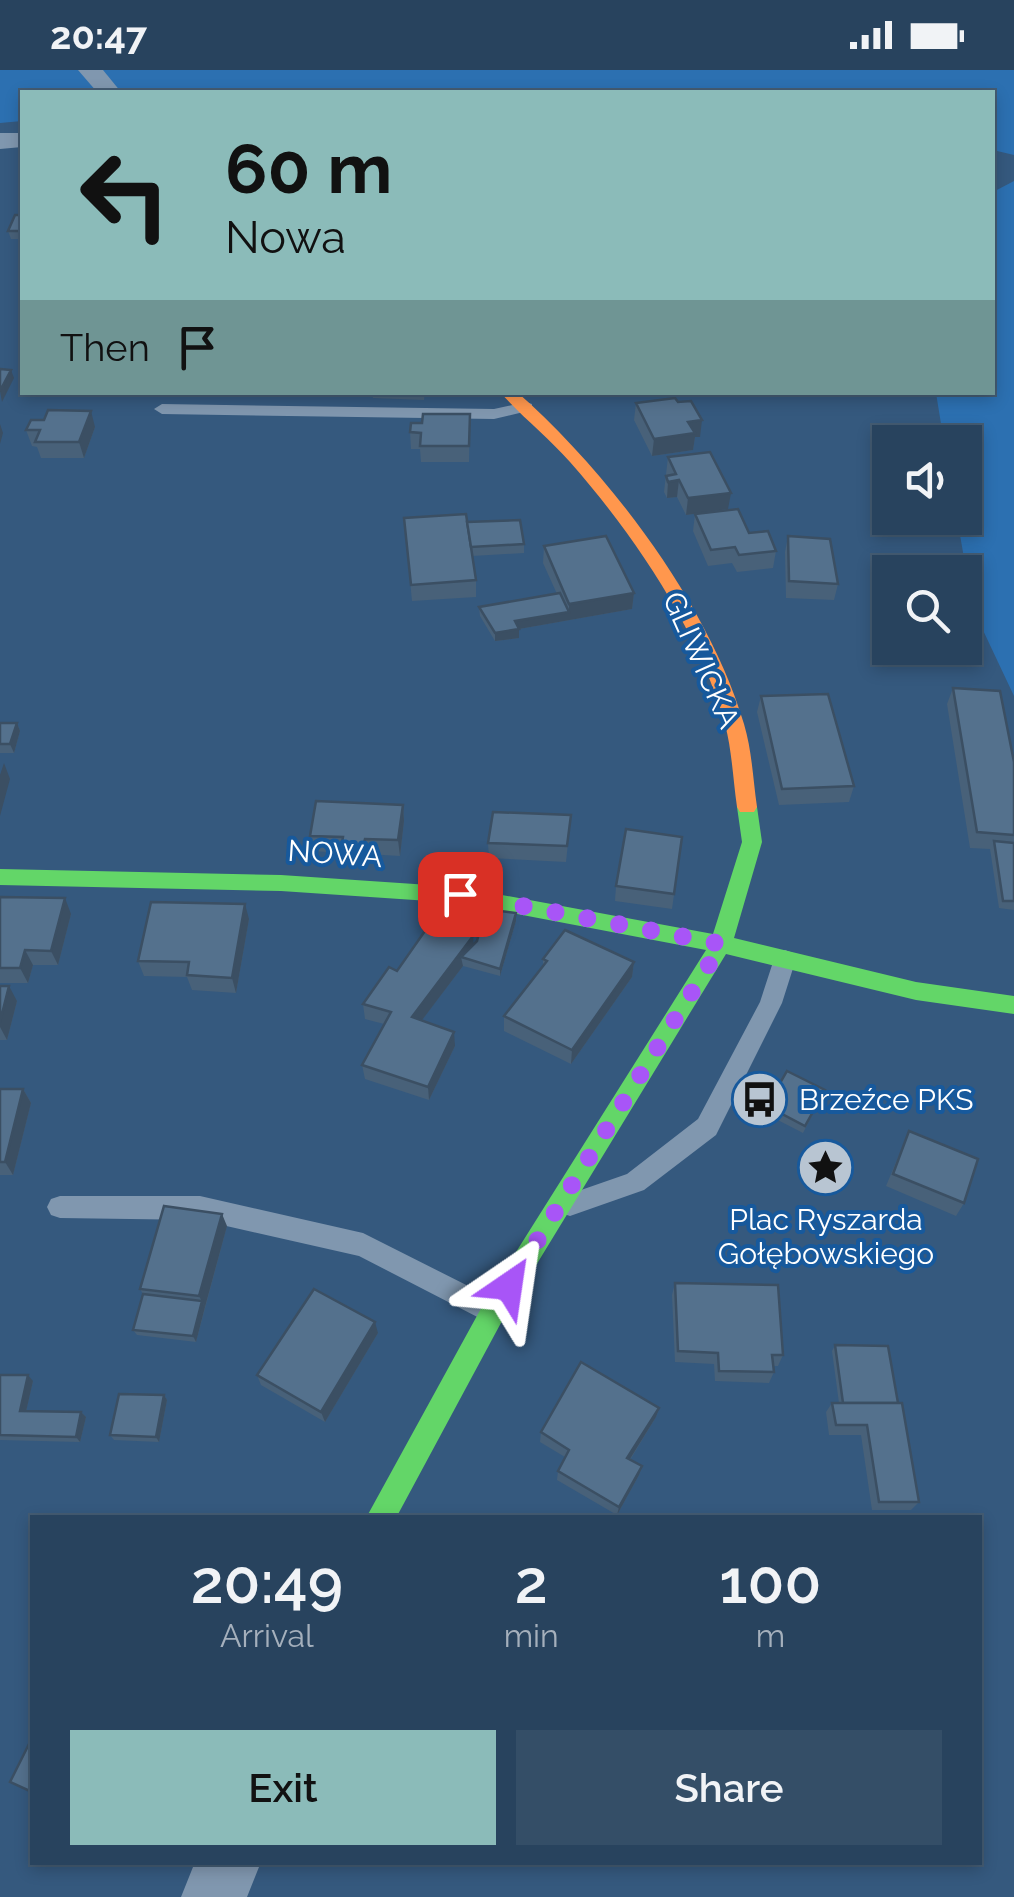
<!DOCTYPE html>
<meta charset="utf-8">
<style>
body{margin:0;font-family:Raleway,sans-serif;background:#344e67;color:#f1f3f6;height:100vh;display:flex;flex-direction:column;font-size:38px;white-space:nowrap}
*{box-sizing:border-box;margin:0}
p{font-size:32px;color:#a5b0bc}
.icon{flex:none;width:55px;height:55px;fill:none;stroke:currentColor;stroke-width:2;stroke-linecap:round;stroke-linejoin:round}
.map{position:relative;flex:1;overflow:hidden}
.panel{position:absolute;left:30px;top:1445px;width:952px;height:350px;display:flex;flex-direction:column;background:#28435e;border-radius:0px;box-shadow:0 5px 15px #0003,0 0 0 2px #445c73}
.panel>*{flex:none}
.hud{position:absolute;left:20px;top:20px;width:975px;height:305px;border-radius:0px;box-shadow:0 5px 15px #0003,0 0 0 2px #445c73;background:#8bbbb9;color:#111;overflow:hidden}
.tools{position:absolute;left:872px;top:355px;display:grid;gap:20px}
.tools a{display:grid;place-items:center;width:110px;height:110px;border-radius:0px;background:#28435e;box-shadow:0 5px 15px #0003,0 0 0 2px #445c73;font-size:50px}
.pin{position:absolute;display:grid;place-items:center;width:85px;height:85px;color:#fff;margin:-42px;border-radius:20px;box-shadow:0 5px 15px #0006}
.me{position:absolute;width:110px;margin:-55px;rotate:32deg;stroke-linejoin:round;filter:drop-shadow(0 0 8px #0008)}
.turn{display:flex;align-items:center;gap:35px;height:210px;padding:0 40px;font-size:45px}
.turn .icon{width:130px;height:130px;stroke-width:2.5}
.turn b{display:block;font-size:70px;line-height:85px}
.then{display:flex;align-items:center;height:95px;padding:0 40px;background:#0003;gap:20px;font-size:38px}
.eta{display:flex;justify-content:space-evenly;align-items:center;height:170px;text-align:center}
.eta b{font-size:60px;font-weight:600;line-height:70px}
.action{display:flex;gap:20px;margin-top:auto;padding:20px 40px}
.action a{flex:1;height:115px;border-radius:0px;background:#8bbbb9;color:#111;font-size:40px;font-weight:600;line-height:115px;text-align:center}
.action a+a{background:#344e67;color:#f1f3f6}
.status{display:flex;justify-content:space-between;align-items:center;height:70px;padding:0 50px;background:#28435e;direction:ltr}
.status svg{height:28px;fill:currentColor}
.map>svg:first-child{display:block}
.green{fill:#2c70b1}
.lines{fill:none;stroke-linecap:round;stroke-linejoin:round}
.lane{fill:#8097af;fill-rule:evenodd}
.street{fill:#8097af;fill-rule:evenodd}
.fast{fill:#63d668;fill-rule:evenodd}
.slow{fill:#ff974d;fill-rule:evenodd}
.wall{fill:#486179}
.shaded-wall{fill:#3b4f63}
.building{fill:#54718d;stroke:#3b4f63;stroke-width:2.5}
.route{stroke:#a855f7;stroke-width:18;stroke-dasharray:0 32.4}
.labels{text-anchor:middle;stroke-width:8;stroke-linejoin:round;paint-order:stroke}
.street-label{font-size:30px;fill:#fff;stroke:#17599c}
.poi-label{font-size:30px;fill:#fff;stroke:#17599c;text-anchor:start}
</style>
<div class="status"><b>20:47</b><svg viewBox="0 0 49 12"><path d="M0 12V9h3v3zM5 12V6h3v6zM10 12V3h3v9zM15 12V0h3v12zM26 1h20v11H26zM47 4h2v5h-2z"/></svg></div>
<div class="map">
<svg width="1014" height="1827" viewBox="0 0 1014 1827">
<rect width="100%" height="100%" fill="#35597e"/>
<!-- green -->
<g class="green">
<path d="M0,0H1014V85L993,80L992,22H22V51L0,53Z"/>
<path d="M1014,111V626L973,539L957,448H965V372H944L936,323L992,322L993,122Z"/>
</g>
<g class="lines">
<!-- lane -->
<g class="lane">
<path d="M526,332L532,334V340L494,349L162,344L154,339L162,334L494,339Z"/>
<path d="M785,880L793,883L796,889L782,933L716,1065L644,1120L570,1146L561,1143L557,1135L561,1127L627,1104L698,1049L760,932L774,889L777,883Z"/>
<path d="M60,1126H200L363,1163L500,1232L504,1241L500,1250L491,1254L359,1186L200,1150L60,1148L51,1145L47,1137L51,1129Z"/>
</g>
<!-- street -->
<g class="street">
<path d="M78,0H103L121,22H97Z"/>
<path d="M0,63H22V77L0,79Z"/>
<path d="M195,1792H261L247,1827H181Z"/>
</g>
<!-- fast -->
<path class="fast" d="M747,729L757,737L762,772L734,868L916,912L1014,926V944L916,930L726,884L502,1251L396,1448H366L484,1233L706,880L459,833L281,821L0,815V799L281,805L459,817L713,864L742,772L737,737Z"/>
<!-- slow -->
<path class="slow" d="M500,322H517C609,403 709,535 744,654C752,681 753,709 757,737L754,742H740L737,737C733,709 732,681 725,654C698,559 635,466 570,392C548,367 522,347 500,322Z"/>
</g>
<!-- wall -->
<g class="wall">
<path d="M22,145V169H11L8,161Z"/>
<path d="M372,322H425L424,330L373,328Z"/>
<path d="M678,332L700,367H695L693,380L652,386L634,350L636,333Z"/>
<path d="M470,344L469,392H421L420,379H411L410,362L422,353Z"/>
<path d="M95,357L84,388H41L37,377L32,376L26,360Z"/>
<path d="M668,387L728,439L686,445L677,427L667,428L664,422Z"/>
<path d="M695,444L749,463L776,481L773,498L737,502L732,493L708,496L693,461Z"/>
<path d="M404,448L467,452L524,474V483L472,486L476,510V527L412,531Z"/>
<path d="M788,466L838,514L834,530L786,528L785,482Z"/>
<path d="M544,476L634,523L632,539L519,559V568L495,571L480,546L479,537L557,524L543,493Z"/>
<path d="M953,618L1014,692V840L999,838L990,779L970,778L947,634Z"/>
<path d="M761,626L854,716L849,732L779,735L757,642Z"/>
<path d="M0,653H17L20,661L14,683H0Z"/>
<path d="M403,735L404,751L400,786L367,784L364,796L344,795L342,783L313,781L310,766Z"/>
<path d="M571,745L566,792L489,788L488,773Z"/>
<path d="M682,767L672,839L615,831L616,816Z"/>
<path d="M0,827L71,844L58,895H33L28,913H0Z"/>
<path d="M516,843V851L500,906L463,896L421,951L455,976L429,1030L365,1009L362,995L384,954L365,949L363,934L397,901L474,874Z"/>
<path d="M249,849L236,923L192,920L187,907L144,906L138,891Z"/>
<path d="M543,889L634,892L632,907L571,994L504,961V946L543,896Z"/>
<path d="M0,916L17,931L7,970H0Z"/>
<path d="M0,1019H23L31,1033L13,1105H0Z"/>
<path d="M825,1020L803,1063L764,1043L767,1036Z"/>
<path d="M909,1061L964,1133L956,1146L886,1116Z"/>
<path d="M227,1156L196,1272L137,1265L133,1260L143,1224L140,1219Z"/>
<path d="M675,1213L783,1285L778,1296H773L774,1302L769,1313L715,1311L714,1294L675,1292L672,1225Z"/>
<path d="M378,1263L325,1352L261,1315L257,1305Z"/>
<path d="M835,1275L898,1333L919,1432L911,1440H872L861,1365H829L826,1342L832,1333H839L832,1281Z"/>
<path d="M0,1305L33,1311L26,1341L81,1342L86,1347L80,1372L0,1370Z"/>
<path d="M164,1325L167,1330L159,1372L114,1370L110,1365Z"/>
<path d="M659,1338L656,1347L630,1390L642,1396L639,1405L617,1445L557,1410L558,1401L565,1387L540,1372L541,1362Z"/>
</g>
<!-- shaded-wall -->
<g class="shaded-wall">
<path d="M11,300L14,308L2,332L0,321Z"/>
<path d="M91,341L95,357L84,388L79,372Z"/>
<path d="M702,350L700,367H695L693,380L652,386L654,369L688,352Z"/>
<path d="M0,354L3,363L0,374Z"/>
<path d="M679,410L677,427L667,428L668,412Z"/>
<path d="M731,423L728,439L686,445L688,428Z"/>
<path d="M634,523L632,539L519,559V568L495,571V563L515,551L569,542V534Z"/>
<path d="M17,653L20,661L14,683L10,674Z"/>
<path d="M4,693L10,709L0,746V705Z"/>
<path d="M403,735L404,751L400,786L398,770Z"/>
<path d="M365,769L367,784L364,796L362,780Z"/>
<path d="M65,828L71,844L58,895L51,881Z"/>
<path d="M245,834L249,849L236,923L232,908Z"/>
<path d="M516,843V851L500,906V899Z"/>
<path d="M473,866L474,881L461,887L463,896L413,962L412,947Z"/>
<path d="M25,880L33,895L28,913L20,898Z"/>
<path d="M634,892L632,907L571,994L572,980Z"/>
<path d="M9,916L17,931L7,970L0,957V952Z"/>
<path d="M454,962L455,976L429,1030L428,1017Z"/>
<path d="M23,1019L31,1033L13,1105L5,1092Z"/>
<path d="M222,1144L227,1156L205,1237L199,1226Z"/>
<path d="M202,1231L205,1237L196,1272L193,1266Z"/>
<path d="M375,1252L378,1263L325,1352L321,1342Z"/>
<path d="M28,1305L33,1311L25,1346L20,1341Z"/>
<path d="M164,1325L167,1330L159,1372L156,1367Z"/>
<path d="M659,1338L656,1347L625,1397L627,1388Z"/>
<path d="M81,1342L86,1347L80,1372L76,1367Z"/>
<path d="M642,1396L639,1405L617,1445L619,1437Z"/>
</g>
<!-- building -->
<g class="building">
<path d="M15,145H22V161H8Z"/>
<path d="M0,299L11,300L0,321Z"/>
<path d="M675,328L678,332L691,331L702,350L688,352L695,363L654,369L636,333Z"/>
<path d="M48,340L91,341L79,372H35L40,360H26L31,350H44Z"/>
<path d="M423,344H470L469,376H420L421,363L410,362L411,353H422Z"/>
<path d="M710,382L731,423L688,428L679,410L668,412L666,406L676,404L668,387Z"/>
<path d="M738,439L749,463L768,461L776,481L739,485L735,477L711,480L695,444Z"/>
<path d="M466,444L476,510L411,515L404,448Z"/>
<path d="M520,450L524,474L471,477L467,452Z"/>
<path d="M606,466L634,523L569,534L544,476Z"/>
<path d="M788,466L830,469L838,514L789,511Z"/>
<path d="M560,523L569,542L515,551L519,559L495,563L479,537Z"/>
<path d="M953,618L1000,621L1014,692V765L977,762Z"/>
<path d="M828,624L854,716L782,719L761,626Z"/>
<path d="M0,653H17L10,674H0Z"/>
<path d="M316,731L403,735L398,770L365,769L362,780L341,779L343,767L310,766Z"/>
<path d="M493,742L571,745L567,776L488,773Z"/>
<path d="M626,759L682,767L674,824L616,816Z"/>
<path d="M994,771L1014,773V831H1003Z"/>
<path d="M0,827L65,828L51,881L25,880L20,898H0Z"/>
<path d="M151,832L245,834L232,908L187,905L189,892L138,891Z"/>
<path d="M485,839L516,843L500,899L461,887L477,871Z"/>
<path d="M434,848L473,866L412,947L454,962L428,1017L362,995L391,942L363,934L389,897L397,901Z"/>
<path d="M565,860L634,892L572,980L504,946L547,891L543,889Z"/>
<path d="M0,916H9L0,952Z"/>
<path d="M787,1001L825,1020L805,1056L767,1036Z"/>
<path d="M0,1019H23L5,1092H0Z"/>
<path d="M909,1061L978,1089L964,1133L893,1104Z"/>
<path d="M164,1136L222,1144L199,1226L140,1219Z"/>
<path d="M675,1213L778,1215L783,1285H772L774,1302L719,1301L718,1283L678,1281Z"/>
<path d="M314,1219L375,1252L321,1342L257,1305Z"/>
<path d="M143,1224L202,1231L193,1266L133,1260Z"/>
<path d="M835,1275L888,1276L898,1333H843Z"/>
<path d="M581,1292L659,1338L627,1388L642,1396L619,1437L558,1401L569,1380L541,1362Z"/>
<path d="M0,1305H28L20,1341L81,1342L76,1367L0,1365Z"/>
<path d="M119,1324L164,1325L156,1367L110,1365Z"/>
<path d="M832,1333H902L919,1432H879L867,1355H836Z"/>
<path d="M32,1668V1722L10,1712Z"/>
</g>
<g class="lines">
<!-- route -->
<path class="route" d="M460,824L722,874L509,1216"/>
</g>
<!-- icons -->
<defs>
<symbol id="bus-disc" viewBox="-11 -11 22 22"><circle r="9.5" fill="#b8c5d2" stroke="#17599c"/><path d="M-5-6H5V4H4V6H2V4H-2V6H-4V4H-5ZM-3.5-4V0h7V-4ZM-3.5 1.2v1.5H-2V1.2ZM2 1.2v1.5H3.5V1.2Z" fill="#111"/></symbol>
<symbol id="sight-disc" viewBox="-11 -11 22 22"><circle r="9.5" fill="#b8c5d2" stroke="#17599c"/><path d="M0-6L1.8-2.2L6-1.7L2.9 1.2L3.7 5.4L0 3.3L-3.7 5.4L-2.9 1.2L-6-1.7L-1.8-2.2Z" fill="#111"/></symbol>
</defs>
<g fill-rule="evenodd">
<use href="#bus-disc" x="728" y="998" width="63" height="63"/>
<use href="#sight-disc" x="794" y="1066" width="63" height="63"/>
</g>
<g class="labels">
<!-- street labels -->
<g class="street-label">
<text transform="translate(701 590) rotate(66)" y="10">GLIWICKA</text>
<text transform="translate(335 784) rotate(4)" y="10">NOWA</text>
</g>
<!-- poi labels -->
<g class="poi-label">
<text x="799" y="1040">Brzeźce PKS</text>
<text x="826" y="1160" text-anchor="middle">Plac Ryszarda<tspan x="826" dy="34">Gołębowskiego</tspan></text>
</g>
</g>
</svg>
<div class="tools">
<a><svg class="icon" aria-label="sound" viewBox="0 0 24 24"><path d="M4 9h4l5-4v14l-5-4H4zM17 9q2 3 0 6"/></svg></a>
<a><svg class="icon" aria-label="search" viewBox="0 0 24 24"><circle cx="10" cy="10" r="6"/><path d="M15 15l6 6"/></svg></a>
</div>
<div class="pin" style="left:460px;top:824px;background:#d93025"><svg class="icon" aria-label="arrive" viewBox="0 0 24 24"><path d="M6 21V4h12l-3 4 3 4H6"/></svg></div>
<svg class="me" style="left:509px;top:1216px" viewBox="-20 -20 40 40"><path d="M0-17L14 15 0 8-14 15z" fill="#a855f7" stroke="#fff" stroke-width="4"/></svg>
<div class="hud">
<div class="turn"><svg class="icon" aria-label="left" viewBox="0 0 24 24"><path d="M17 20v-9H6M10 6l-5 5 5 5"/></svg><div><b>60 m</b>Nowa</div></div>
<div class="then">Then<svg class="icon" aria-label="arrive" viewBox="0 0 24 24"><path d="M6 21V4h12l-3 4 3 4H6"/></svg></div>
</div>
<section class="panel">
<div class="eta">
<div><b>20:49</b><p>Arrival</p></div>
<div><b>2</b><p>min</p></div>
<div><b>100</b><p>m</p></div>
</div>
<div class="action"><a>Exit</a><a>Share</a></div>
</section>
</div>
